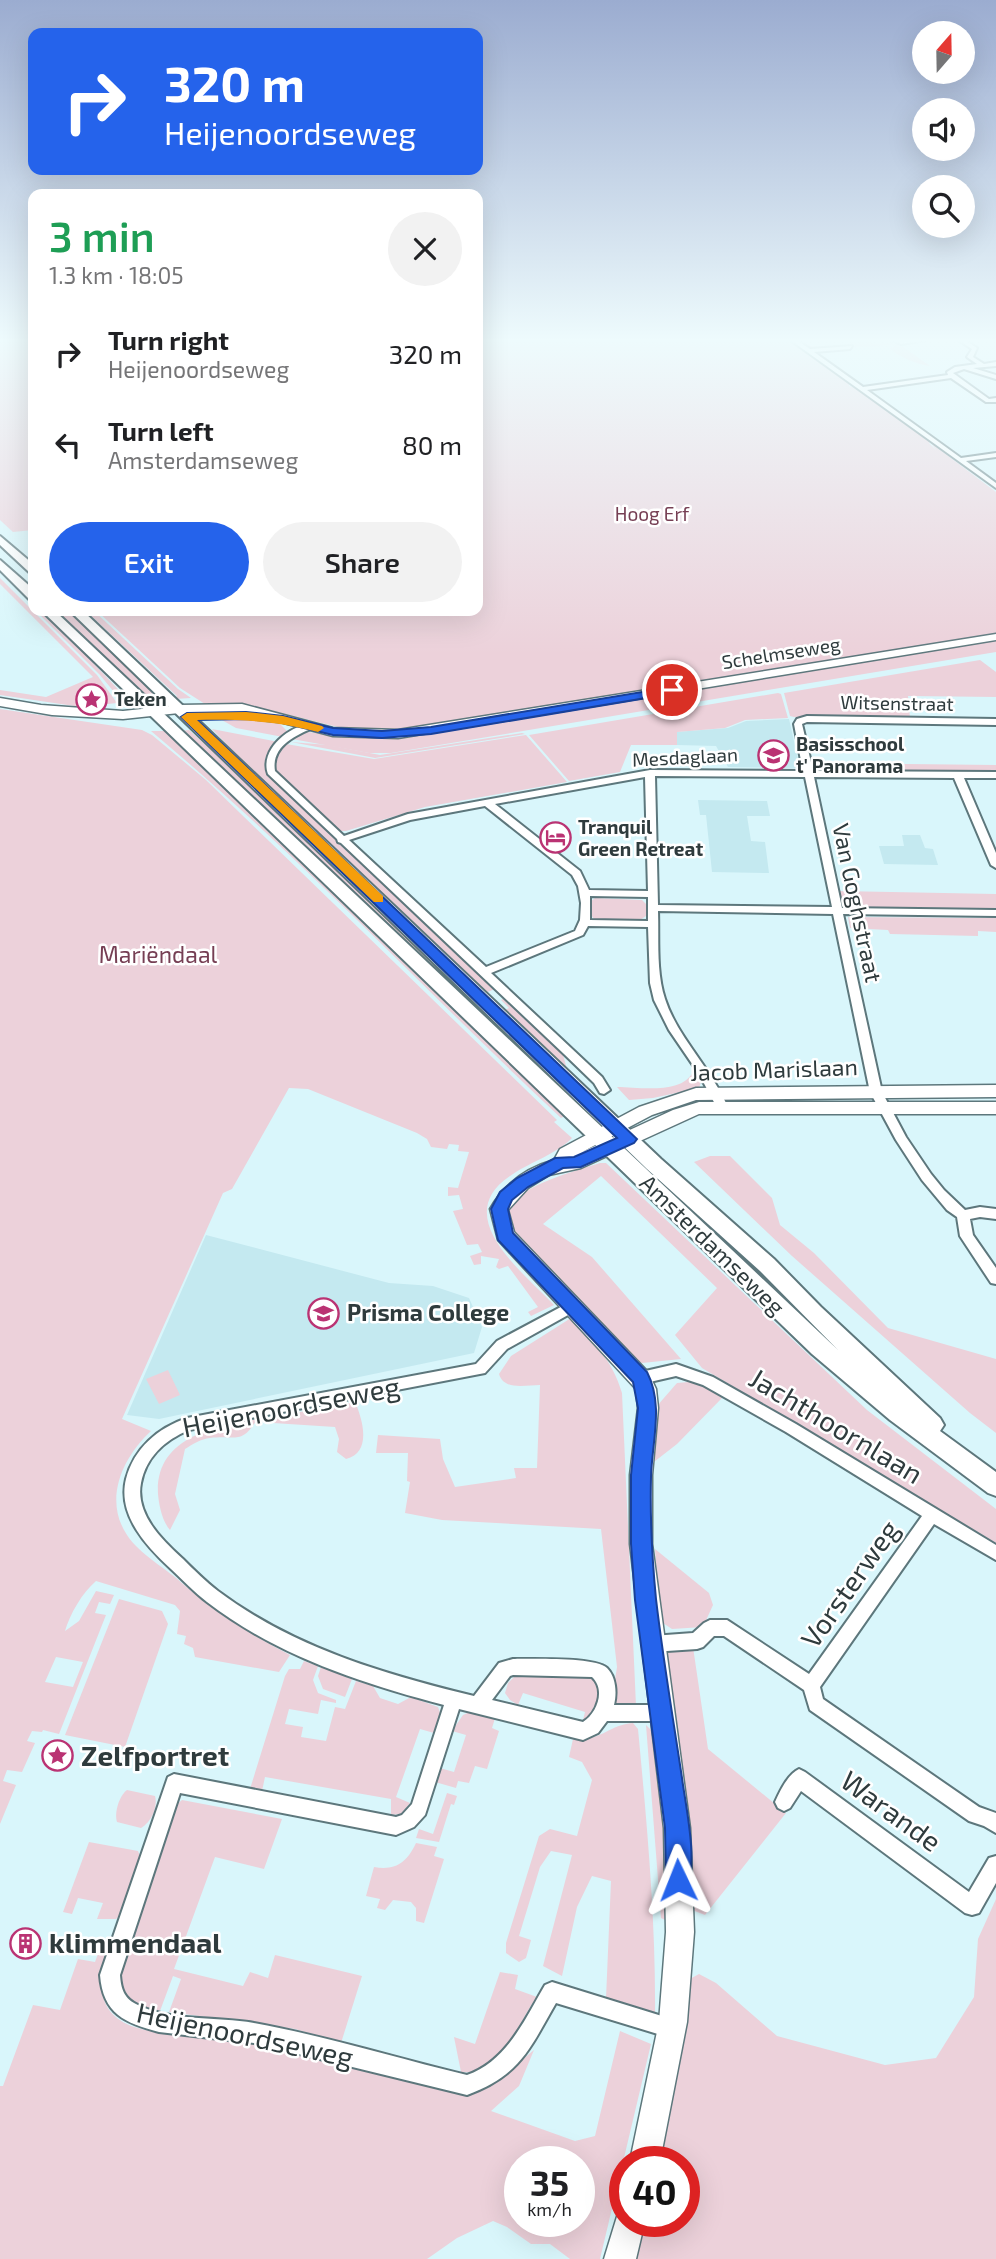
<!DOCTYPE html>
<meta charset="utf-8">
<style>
body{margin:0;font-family:"Exo 2",sans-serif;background:#f2f2f2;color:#202124;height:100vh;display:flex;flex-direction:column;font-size:26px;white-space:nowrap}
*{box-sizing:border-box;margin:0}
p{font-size:23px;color:#757577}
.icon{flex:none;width:38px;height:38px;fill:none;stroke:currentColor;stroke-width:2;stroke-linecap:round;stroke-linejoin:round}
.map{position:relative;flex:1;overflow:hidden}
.side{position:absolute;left:28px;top:189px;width:455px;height:427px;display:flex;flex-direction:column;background:#fff;border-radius:14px;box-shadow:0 7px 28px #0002}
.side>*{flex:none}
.hud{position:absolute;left:28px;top:28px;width:455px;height:147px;border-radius:14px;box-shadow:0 7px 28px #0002;background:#2563eb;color:#fff;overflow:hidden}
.needle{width:46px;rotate:20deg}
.tools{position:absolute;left:912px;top:21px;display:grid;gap:14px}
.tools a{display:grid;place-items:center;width:63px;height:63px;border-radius:50%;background:#fff;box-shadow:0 7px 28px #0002;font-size:35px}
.speed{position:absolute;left:504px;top:2146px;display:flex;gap:14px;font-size:35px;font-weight:700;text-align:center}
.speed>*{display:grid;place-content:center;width:91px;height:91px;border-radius:50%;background:#fff;box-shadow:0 7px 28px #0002;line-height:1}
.speed small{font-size:18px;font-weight:400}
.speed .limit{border:10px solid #d22;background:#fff;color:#111}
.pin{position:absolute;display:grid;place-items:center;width:60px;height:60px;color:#fff;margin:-30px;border:4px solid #fff;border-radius:50%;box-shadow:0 2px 7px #0007}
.me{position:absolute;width:77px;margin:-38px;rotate:358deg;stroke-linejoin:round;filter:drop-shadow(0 0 5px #0008)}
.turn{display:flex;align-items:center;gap:24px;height:147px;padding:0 21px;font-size:32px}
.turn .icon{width:91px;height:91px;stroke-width:2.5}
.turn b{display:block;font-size:49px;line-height:60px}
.round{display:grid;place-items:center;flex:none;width:74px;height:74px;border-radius:37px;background:#f2f2f2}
.headline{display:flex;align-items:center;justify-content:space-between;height:119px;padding:0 21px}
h1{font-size:42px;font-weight:600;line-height:52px;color:#1e9e55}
.action{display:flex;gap:14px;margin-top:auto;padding:14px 21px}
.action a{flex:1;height:80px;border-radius:42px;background:#2563eb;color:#fff;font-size:28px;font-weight:600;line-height:80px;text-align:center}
.action a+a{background:#f2f2f2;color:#202124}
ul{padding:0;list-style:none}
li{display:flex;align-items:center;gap:21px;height:91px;padding:0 21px}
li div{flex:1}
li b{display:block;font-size:26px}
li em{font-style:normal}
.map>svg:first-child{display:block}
.built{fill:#c4e9f0}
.green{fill:#ecd1da;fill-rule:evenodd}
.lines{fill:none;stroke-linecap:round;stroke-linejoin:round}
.street-casing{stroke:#5d777c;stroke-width:4}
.secondary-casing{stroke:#5d777c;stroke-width:3}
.primary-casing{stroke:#5d777c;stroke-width:4}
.street{fill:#fff;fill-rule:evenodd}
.secondary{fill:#fff;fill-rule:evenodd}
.primary{fill:#fff;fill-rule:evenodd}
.route{fill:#2563eb;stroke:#184099;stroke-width:2}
.slow{fill:#f59e0b}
.labels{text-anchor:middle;stroke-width:5;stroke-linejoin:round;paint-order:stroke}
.far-park-label{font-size:19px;fill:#763f54;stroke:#fff}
.far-street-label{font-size:19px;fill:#2f3b3d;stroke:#fff}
.far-poi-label{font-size:19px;font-weight:bold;fill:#2f3b3d;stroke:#fff;text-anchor:start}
.street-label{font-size:23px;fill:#2f3b3d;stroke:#fff}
.park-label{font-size:23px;fill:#763f54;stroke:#fff}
.poi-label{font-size:23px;font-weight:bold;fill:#2f3b3d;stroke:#fff;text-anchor:start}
.near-street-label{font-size:28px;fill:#2f3b3d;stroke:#fff}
.near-poi-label{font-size:28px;font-weight:bold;fill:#2f3b3d;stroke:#fff;text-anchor:start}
</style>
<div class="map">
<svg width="996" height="2259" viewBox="0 0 996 2259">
<rect width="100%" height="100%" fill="#d9f6fb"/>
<!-- built -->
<g class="built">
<path d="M789,719L800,768L728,767L716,746L677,745L676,732L728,728L746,721Z"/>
<path d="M698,800L767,801L770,816H747L751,841L765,842L769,873L712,872L706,815H700Z"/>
<path d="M902,835H920L925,848L933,849L938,865L884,864L879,846H904Z"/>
<path d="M206,1235L389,1283L433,1286L469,1298L482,1327L474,1353L159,1419L127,1415Z"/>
</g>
<!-- green -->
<g class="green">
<path d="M0,339H33V530L13,532L0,520Z"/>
<path d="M478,339H789L849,382V386L857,388L930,441L929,443L936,450L931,443L996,492V635L417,729L350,730L253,706L205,704L180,688L97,611H478Z"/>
<path d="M795,339H801L811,346L844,345L849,344L847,340C859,338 866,338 876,344L896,342L930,366C916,364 901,358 889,348L895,347L892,345L812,350Z"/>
<path d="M0,578L97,675L117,703L81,707L0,695V690L46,697L93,677L0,584Z"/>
<path d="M36,611H44L131,703L124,704L100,675Z"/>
<path d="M55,611H70L163,700L153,701Z"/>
<path d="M86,611H94L178,689L191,698L175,699L177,696Z"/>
<path d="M996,639V652L391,753H369L292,739L308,732L355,738L396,737Z"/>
<path d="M980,660L996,672V697L908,696L910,718L794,717L790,716L784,693Z"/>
<path d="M778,693L781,694L788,718L745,720L725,728L677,732V745H631L620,772L569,781L529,735Z"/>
<path d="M0,709L142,730L152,735L206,780L557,1120L554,1122L572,1138C558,1153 531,1162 513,1174C447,1215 523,1272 554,1305L531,1316L528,1312L538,1307L508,1266L499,1269L496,1267L499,1259L481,1256V1264L474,1265L470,1256L482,1252L478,1244L467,1245L453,1211L463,1209L459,1195L448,1196V1187L458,1188L469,1152L458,1151L459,1145L449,1144L447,1149L431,1147L427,1139L417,1133L308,1089L289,1088L232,1189L223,1193L122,1419L151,1431C123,1457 103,1499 127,1535C140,1555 166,1568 183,1584C216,1612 252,1635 290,1655L279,1672L195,1657L193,1648L184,1644L186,1636L177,1634L180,1611L175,1605L96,1581C82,1593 70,1614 65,1631L79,1621L96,1591L114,1595L110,1604L99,1602L95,1613L106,1615L59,1734L43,1730L42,1732L32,1731L27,1741L35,1743L22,1772L7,1770L3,1781L16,1785L0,1824ZM56,1657L83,1662L73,1687L45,1682Z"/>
<path d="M236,718L280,724L288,732L283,737L236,728L220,719Z"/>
<path d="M212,729L279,742C268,751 261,759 267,773L495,989L485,993L276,796Z"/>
<path d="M189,730L256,789L588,1104L580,1108L180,731Z"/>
<path d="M151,731H165L482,1031L503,1058L534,1088L568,1114L561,1118C424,990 295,851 151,731Z"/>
<path d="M522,733L525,734L375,758L291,742L328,745L380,755Z"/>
<path d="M526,735L567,782L425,807L346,831H337L274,770V759L286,744L374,759Z"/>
<path d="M816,763L996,765V772L820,770Z"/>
<path d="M839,891L996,894V911L849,907L842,905Z"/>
<path d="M595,898L642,900L646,904V916L640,920L594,919L591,915L590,902Z"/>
<path d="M848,917L996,918V932L978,931V936L890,934L888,930L850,928Z"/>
<path d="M505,998L562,1051L568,1073L523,1035L505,1010L509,1008L501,1000Z"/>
<path d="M693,1072L698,1077L693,1079L701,1082L699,1088L653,1098L629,1100L617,1087C639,1087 681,1095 693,1072Z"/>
<path d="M710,1156H730L772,1198L780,1225L814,1253L888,1328L996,1359V1433L970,1413L792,1256L694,1162Z"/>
<path d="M600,1163H606L867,1410L996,1509V1543L702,1368L675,1335L717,1288L601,1176L543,1224L592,1257L681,1359L642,1363L631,1357L515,1234C512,1226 507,1216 511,1207C520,1185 578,1170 600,1163Z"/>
<path d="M571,1318C593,1341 613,1361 622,1393L636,1706L615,1707L612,1699L617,1667L601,1529L442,1520L405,1513L410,1482L407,1481L408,1453H376L378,1435L440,1439L443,1459L455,1487L516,1478L514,1468H537L540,1385C526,1385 504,1391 499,1374L511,1356Z"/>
<path d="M168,1370L180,1395L159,1404L146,1379Z"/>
<path d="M689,1382L701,1384L722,1398L677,1444L650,1465L657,1406L677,1383Z"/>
<path d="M355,1402C363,1420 372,1453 346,1459L337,1452L339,1439L335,1427L273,1423L272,1417Z"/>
<path d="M257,1419C242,1445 236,1435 210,1438C201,1439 193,1444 185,1449L175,1494L180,1510L170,1530C162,1521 159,1505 158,1494C155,1437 215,1426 257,1419Z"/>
<path d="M655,1549L709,1593L713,1605L703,1627L672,1629L660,1621Z"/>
<path d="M119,1599L162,1611L168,1624L125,1747L65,1735Z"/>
<path d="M693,1647L708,1749L786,1813L705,1915L692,1910L665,1656L670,1650Z"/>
<path d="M304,1661L318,1666L313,1680L318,1693L336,1700V1703L321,1700L318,1714L289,1709L285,1724L303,1727L301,1737L326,1741L335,1707L345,1709L356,1681L373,1686L380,1698L398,1704L411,1697L438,1707L441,1715L434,1733L420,1729L396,1797L410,1803L401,1814L391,1815V1799L265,1777L262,1791L250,1789L285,1676L289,1669H300Z"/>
<path d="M321,1667L352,1679L345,1697L323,1689L318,1676Z"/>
<path d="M517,1674L593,1676L598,1681V1699L585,1725L582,1724L585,1712L523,1693L518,1705L510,1700L505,1693L508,1683Z"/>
<path d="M472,1711L496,1715L492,1728L499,1731L487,1769L475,1766L469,1783L458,1781L456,1788L435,1782L440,1768L454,1772L466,1735L452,1731L463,1715Z"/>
<path d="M633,1723L638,1729C647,1825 656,1921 655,2018L606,1998L611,1881L592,1876L577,1907L562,1976L543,1966L572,1855L551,1851L540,1867L519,1936L531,1940L526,1958L519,1962L506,1953V1943L539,1836L550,1829L577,1836L592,1780L582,1762L569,1757L573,1739C603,1741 608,1725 633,1723Z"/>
<path d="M646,1725L654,1733L660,1766L673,1924L661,1918Z"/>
<path d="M127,1790L155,1796C158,1808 151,1822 141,1828L117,1822C114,1813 119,1796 127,1790Z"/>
<path d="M447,1793L457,1796L454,1805L451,1804L439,1842L416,1838L419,1829L433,1834Z"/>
<path d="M182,1800L282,1819L264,1869L215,1857L174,1969L243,1986L250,1972L268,1978L275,1955L362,1976L341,2043L295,2029L169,2012L181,1979L173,1976L160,2011C132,2006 122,2004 118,1973L174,1807Z"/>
<path d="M89,1842L138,1851L140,1856L121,1914L116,1919H97L103,1903L78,1898L72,1914L63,1912Z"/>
<path d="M416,1843L437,1847L434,1856L444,1859L424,1923L416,1921V1908L411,1902L393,1900L385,1910L377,1908L380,1899L366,1896L374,1867C396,1871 407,1862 416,1843Z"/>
<path d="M996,1899V2259H636L644,2221H684V2161H656L679,2054L688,1980L699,1974L716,1983L777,2036L885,2065L936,2058L974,1997L978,1939Z"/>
<path d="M103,1940C120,1956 84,1991 117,2018C138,2035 179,2033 205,2035C239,2037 272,2047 305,2055C359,2067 413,2080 467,2092L488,2088L534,2050L519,2086L491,2111L575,2141L595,2136L620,2031L651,2044L600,2259H570L550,2244H531L507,2227L493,2221L457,2238L427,2259H0V2086H3L33,2005L60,2010L78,1959L95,1962ZM520,2161H579V2221H520Z"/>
<path d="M500,1972L518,1975L515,1989L537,1997C515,2026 504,2076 461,2072L454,2037L475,2044Z"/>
</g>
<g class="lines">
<defs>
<g id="street">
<path d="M789,339H795L810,349L852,346L850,349L814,352L863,387L948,375L947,372L955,367L977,364L967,357L972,349L957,339H963L977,348L973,357L984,364L996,362V366L973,368L996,375V379L964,369L953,373L989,399L996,398V402H986L951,378L867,390L961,458L996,453V457L966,461L996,483V488Z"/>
<path d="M890,339H932L901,344Z"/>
<path d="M807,716L996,719V725L807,722L802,724L813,771L996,772V778H964L996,853V868L991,865L954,778L814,777L842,908L996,910V916L843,914L882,1092L906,1137L931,1174L944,1190L965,1210L980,1207L996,1209V1219L980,1217L970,1219L973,1235L996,1268V1284L991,1283L960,1236L957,1217L947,1210L922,1180L896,1140L870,1092L833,914L658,911C659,939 656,972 665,999C677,1036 709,1066 726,1103L720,1107L716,1106L699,1074L669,1030L654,1000L650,983L648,927L588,926L583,935L491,973L602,1077L610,1090L604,1094L600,1093L594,1083L564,1054L341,843L338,842L337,839L268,774C259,750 290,724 313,724V728C294,736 271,747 275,771L344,836L408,814L650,770L803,771L794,724L797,719ZM655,776L805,777L832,907L658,905ZM645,777L648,891L589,890L580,871L495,804ZM485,806L572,875L578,886L581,903L580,920L575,931L486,967L349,840L410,820ZM590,896L648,897V921L590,920Z"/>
<path d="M572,1301L577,1302L579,1306L577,1310L507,1349L485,1373L189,1430C165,1440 146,1457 141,1483C135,1514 162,1540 183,1559C194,1570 206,1582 218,1591C294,1648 384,1674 474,1696L499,1663L513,1659C531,1659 596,1657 607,1668C616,1677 617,1693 614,1705H661L667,1707L670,1713L667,1719L661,1721H607L598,1733L583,1740L459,1709L425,1815L414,1827L396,1835L180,1793L120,1975C121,1989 124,1999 138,2005C172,2022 217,2016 254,2023C326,2036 396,2058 467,2075C507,2061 525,2019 545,1985L552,1982L678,2021L681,2028L678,2035L671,2038L556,2003C530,2048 520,2076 467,2095L254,2043L159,2032C125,2023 103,2014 100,1975L168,1777L174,1774L396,1817L402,1815L412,1804L444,1705C360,1683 276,1655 207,1602C194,1592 183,1580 171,1569C147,1547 117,1515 126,1479C134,1448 158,1428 187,1418L476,1364L497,1341ZM513,1675L592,1677C606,1690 597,1713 583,1722L492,1700L510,1676Z"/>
<path d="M676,1364L713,1377L796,1424L996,1545V1560L934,1524L820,1687L823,1699L979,1807L996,1813V1833L984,1826L969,1821L810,1710L804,1690L724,1636H714L703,1647L697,1649L652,1652L646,1650L644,1644L646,1638L652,1636L693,1633L704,1623L710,1620H727L809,1674L922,1516L786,1432L703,1385L676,1376L641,1384L636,1382L634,1378L636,1374L641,1372Z"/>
<path d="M799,1769L805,1772L969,1892L989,1858L996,1856V1883L979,1913L972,1915L965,1913L801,1791L790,1808L784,1811L778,1808L775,1802C780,1791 788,1774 799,1769Z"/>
</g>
<g id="secondary">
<path d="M996,634V640L398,738L333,736L242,712L179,713L123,719L52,715L0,706V698L41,705L123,711L179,705L242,704L333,728L398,730Z"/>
<path d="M996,1085V1097L696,1100L652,1115L582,1152L673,1110L699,1102H996V1114H699L581,1168L549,1175L528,1188L508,1210L514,1232L648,1372L656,1389L658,1408L652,1475V1544L690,1828L694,1932L687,2022L660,2161H630L659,2022L666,1932L664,1828L630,1544V1475L638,1408L636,1389L498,1240L490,1209C504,1184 526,1168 554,1160L560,1149L639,1107L696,1088Z"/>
<path d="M625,2208V2221H645L636,2259H604L619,2210Z"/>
</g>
<g id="primary">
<path d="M0,536L33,564V573L29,572L0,545Z"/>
<path d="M0,560L33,589V600L29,599L0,570Z"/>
<path d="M42,611H55L838,1350L760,1271L647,1169L70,611H83L661,1159L774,1259L821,1307L940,1418L944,1425L940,1431L996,1472V1496L988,1493L890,1420L812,1354Z"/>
</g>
</defs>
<!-- street casing -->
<use href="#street" class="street-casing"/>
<!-- secondary casing -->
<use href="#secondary" class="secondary-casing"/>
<!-- primary casing -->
<use href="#primary" class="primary-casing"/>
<!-- street -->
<use href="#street" class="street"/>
<!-- secondary -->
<use href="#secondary" class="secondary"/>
<!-- primary -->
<use href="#primary" class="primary"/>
</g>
<!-- sky -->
<linearGradient id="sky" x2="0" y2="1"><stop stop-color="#9bacd0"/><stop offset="0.52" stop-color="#eefbfd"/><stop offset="1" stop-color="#eefbfd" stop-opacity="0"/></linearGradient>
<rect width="996" height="655" fill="url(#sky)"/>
<!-- route -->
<path class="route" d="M672,687L677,690L676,693L431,734L382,738L333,735L283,723L246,719L197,720L637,1139L634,1143L581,1167L563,1168L528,1187L512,1200L508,1209L513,1233L647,1372C664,1405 652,1441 651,1477C650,1517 652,1558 656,1599C663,1659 673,1718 682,1778C686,1808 698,1861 687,1889L678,1892L670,1889L666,1880L665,1828L635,1600L631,1544V1475L638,1408L633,1382L498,1240L491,1209L500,1192L517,1178L555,1158L574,1157L617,1138L181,717L187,713L246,712L283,716L333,728L382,731L431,727Z"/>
<!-- slow -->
<path class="slow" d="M246,712L283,716L322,726L324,728L318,732C277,721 239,719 197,720L383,896V902H374L181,717L187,713Z"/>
<!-- icons -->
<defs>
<symbol id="sight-ring" viewBox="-11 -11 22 22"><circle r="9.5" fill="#fff" stroke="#ba3373" stroke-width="1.5"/><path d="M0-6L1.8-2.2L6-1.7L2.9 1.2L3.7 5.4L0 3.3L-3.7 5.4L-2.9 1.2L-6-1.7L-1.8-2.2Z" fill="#ba3373"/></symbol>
<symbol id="school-ring" viewBox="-11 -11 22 22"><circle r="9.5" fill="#fff" stroke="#ba3373" stroke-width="1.5"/><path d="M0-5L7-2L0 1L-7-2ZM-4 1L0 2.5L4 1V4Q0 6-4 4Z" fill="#ba3373"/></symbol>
<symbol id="hotel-ring" viewBox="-11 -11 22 22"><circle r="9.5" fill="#fff" stroke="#ba3373" stroke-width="1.5"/><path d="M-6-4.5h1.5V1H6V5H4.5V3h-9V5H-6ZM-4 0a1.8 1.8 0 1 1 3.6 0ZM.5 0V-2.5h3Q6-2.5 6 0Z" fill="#ba3373"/></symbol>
<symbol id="building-ring" viewBox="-11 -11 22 22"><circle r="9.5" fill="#fff" stroke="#ba3373" stroke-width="1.5"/><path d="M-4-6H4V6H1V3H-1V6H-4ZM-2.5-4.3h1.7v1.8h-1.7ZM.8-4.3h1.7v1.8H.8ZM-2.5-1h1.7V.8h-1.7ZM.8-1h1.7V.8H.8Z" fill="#ba3373"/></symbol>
</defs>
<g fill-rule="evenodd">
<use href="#sight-ring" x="74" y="682" width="35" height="35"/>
<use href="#school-ring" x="756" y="738" width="35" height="35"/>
<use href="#hotel-ring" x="538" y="820" width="35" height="35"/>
<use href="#school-ring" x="306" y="1296" width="35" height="35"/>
<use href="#sight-ring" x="40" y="1738" width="35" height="35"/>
<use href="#building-ring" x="8" y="1926" width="35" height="35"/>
</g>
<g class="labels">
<!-- far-park labels -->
<g class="far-park-label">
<text x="652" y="521">Hoog Erf</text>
</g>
<!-- far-street labels -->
<g class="far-street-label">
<text transform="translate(781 653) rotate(-9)" y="7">Schelmseweg</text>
<text transform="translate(897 703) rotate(1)" y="7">Witsenstraat</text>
<text transform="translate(685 757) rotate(-3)" y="7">Mesdaglaan</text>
</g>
<!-- far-poi labels -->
<g class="far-poi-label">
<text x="114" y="706">Teken</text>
<text x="796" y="751">Basisschool<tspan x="796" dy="22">t' Panorama</tspan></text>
<text x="578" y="834">Tranquil<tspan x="578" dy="22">Green Retreat</tspan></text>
</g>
<!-- street labels -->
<g class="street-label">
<text transform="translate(857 903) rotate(78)" y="8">Van Goghstraat</text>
<text transform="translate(774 1070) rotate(-2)" y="8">Jacob Marislaan</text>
<text transform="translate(712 1245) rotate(44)" y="8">Amsterdamseweg</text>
</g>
<!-- park labels -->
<g class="park-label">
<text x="158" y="963">Mariëndaal</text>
</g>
<!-- poi labels -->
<g class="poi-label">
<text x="347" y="1321">Prisma College</text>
</g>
<!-- near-street labels -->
<g class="near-street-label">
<text transform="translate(291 1407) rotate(-11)" y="10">Heijenoordseweg</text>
<text transform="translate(836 1426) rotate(31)" y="10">Jachthoornlaan</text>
<text transform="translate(850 1584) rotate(-55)" y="10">Vorsterweg</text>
<text transform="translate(891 1811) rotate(36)" y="10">Warande</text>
<text transform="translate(245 2035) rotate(12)" y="10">Heijenoordseweg</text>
</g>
<!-- near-poi labels -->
<g class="near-poi-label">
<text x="81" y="1766">Zelfportret</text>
<text x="49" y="1953">klimmendaal</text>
</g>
</g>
</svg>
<div class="tools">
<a><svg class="needle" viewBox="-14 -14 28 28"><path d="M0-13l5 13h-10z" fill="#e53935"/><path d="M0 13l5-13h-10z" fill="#757577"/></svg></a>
<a><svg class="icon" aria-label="sound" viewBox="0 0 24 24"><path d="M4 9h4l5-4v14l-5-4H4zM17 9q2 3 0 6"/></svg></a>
<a><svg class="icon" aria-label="search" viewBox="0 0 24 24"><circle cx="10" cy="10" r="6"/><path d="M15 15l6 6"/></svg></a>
</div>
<div class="speed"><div>35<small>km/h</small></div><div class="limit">40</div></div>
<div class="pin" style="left:672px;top:690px;background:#d93025"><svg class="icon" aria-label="arrive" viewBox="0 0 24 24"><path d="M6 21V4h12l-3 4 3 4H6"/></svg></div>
<svg class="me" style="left:678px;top:1880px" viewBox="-20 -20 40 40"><path d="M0-17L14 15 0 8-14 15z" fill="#2563eb" stroke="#fff" stroke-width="4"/></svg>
<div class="hud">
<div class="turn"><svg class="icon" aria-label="right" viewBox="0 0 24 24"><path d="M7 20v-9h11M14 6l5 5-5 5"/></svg><div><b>320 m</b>Heijenoordseweg</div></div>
</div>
<section class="side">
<div class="headline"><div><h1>3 min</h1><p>1.3 km · 18:05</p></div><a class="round"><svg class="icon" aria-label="close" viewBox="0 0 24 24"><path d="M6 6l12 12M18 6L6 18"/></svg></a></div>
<ul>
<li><svg class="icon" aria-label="right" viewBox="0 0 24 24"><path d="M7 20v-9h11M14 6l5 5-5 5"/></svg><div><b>Turn right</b><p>Heijenoordseweg</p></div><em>320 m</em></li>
<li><svg class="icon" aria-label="left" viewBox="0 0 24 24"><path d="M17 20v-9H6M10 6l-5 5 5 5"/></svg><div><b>Turn left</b><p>Amsterdamseweg</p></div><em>80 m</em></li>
</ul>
<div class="action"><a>Exit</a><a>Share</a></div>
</section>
</div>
